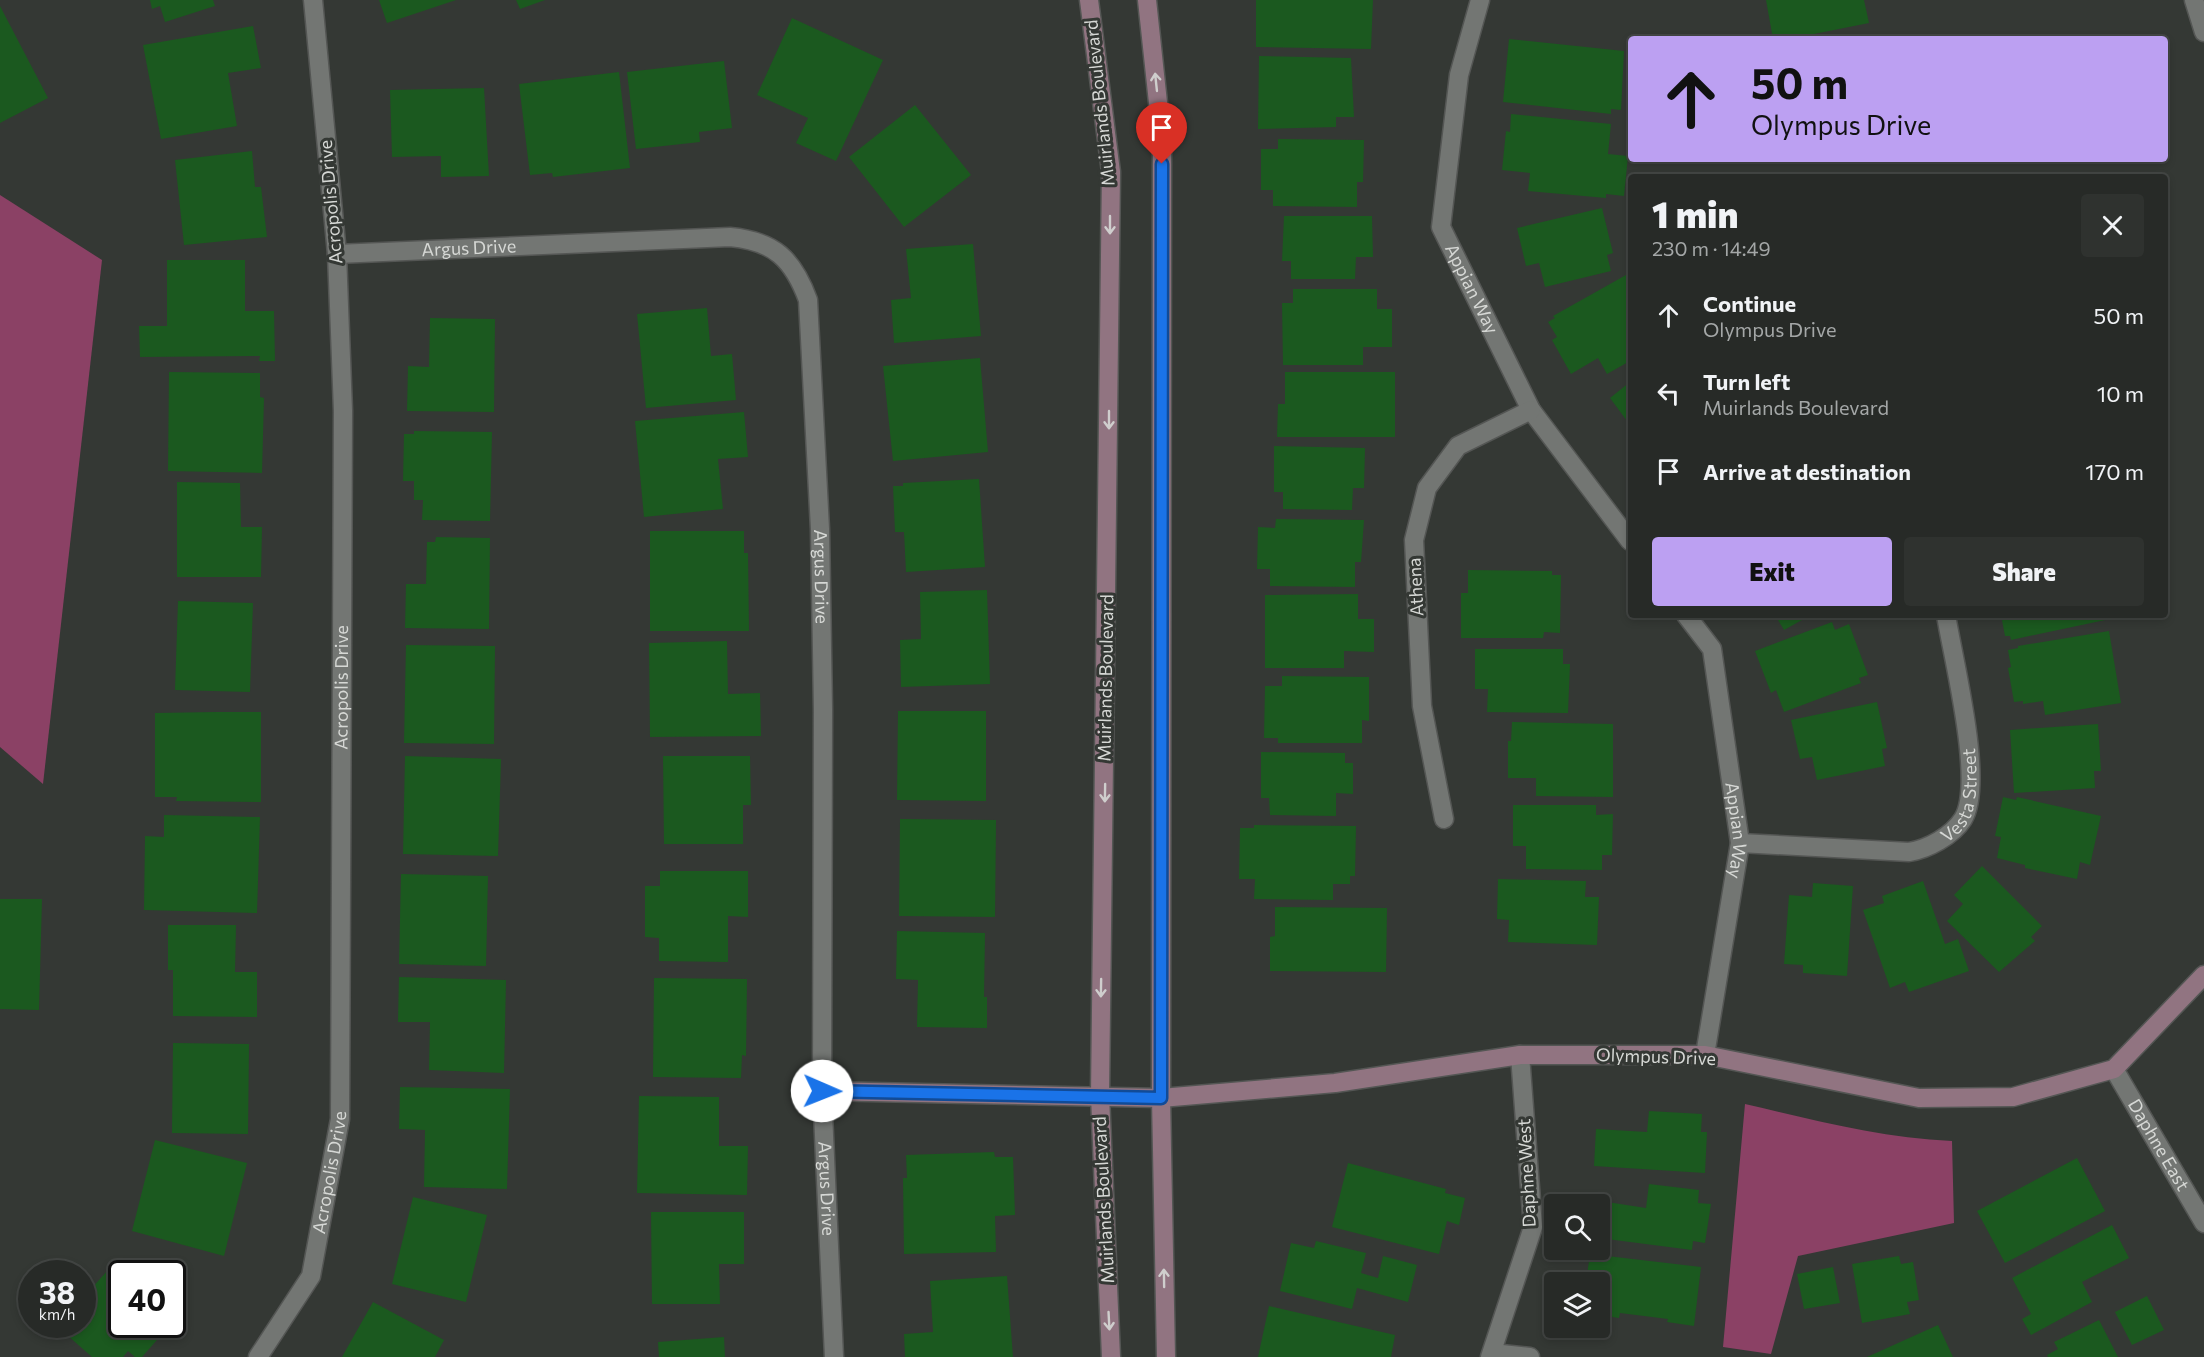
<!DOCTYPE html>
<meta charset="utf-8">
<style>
body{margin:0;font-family:Commissioner,sans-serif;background:#2f322f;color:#f1f3f6;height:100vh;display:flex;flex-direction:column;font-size:22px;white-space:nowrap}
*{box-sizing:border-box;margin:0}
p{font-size:20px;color:#a4a7a7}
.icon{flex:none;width:33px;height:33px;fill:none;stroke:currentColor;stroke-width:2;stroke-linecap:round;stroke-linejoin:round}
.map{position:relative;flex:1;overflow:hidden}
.sheet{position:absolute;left:1628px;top:174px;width:540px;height:444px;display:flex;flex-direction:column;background:#272a27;border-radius:6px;box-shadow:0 3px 9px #0003,0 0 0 2px #434644}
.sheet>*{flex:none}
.banner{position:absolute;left:1628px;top:36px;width:540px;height:126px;border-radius:6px;box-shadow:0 3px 9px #0003,0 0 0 2px #434644;background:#bca0f2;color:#111;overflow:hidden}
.tools{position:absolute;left:1544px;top:1194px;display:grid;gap:12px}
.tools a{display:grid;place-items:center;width:66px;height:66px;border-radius:6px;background:#272a27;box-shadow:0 3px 9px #0003,0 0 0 2px #434644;font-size:30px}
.speed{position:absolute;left:18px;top:1260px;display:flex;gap:12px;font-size:30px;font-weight:700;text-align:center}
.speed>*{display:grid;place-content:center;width:78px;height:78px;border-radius:50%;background:#272a27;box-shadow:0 3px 9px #0003,0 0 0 2px #434644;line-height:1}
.speed small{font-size:15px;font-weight:400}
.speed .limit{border:3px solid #111;border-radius:9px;background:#fff;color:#111}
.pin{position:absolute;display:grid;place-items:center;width:51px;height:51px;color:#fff;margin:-62px -26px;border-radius:50% 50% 50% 0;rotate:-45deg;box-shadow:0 0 6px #0007}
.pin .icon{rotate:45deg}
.me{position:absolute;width:66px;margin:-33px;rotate:91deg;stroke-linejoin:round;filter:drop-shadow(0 0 4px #0008)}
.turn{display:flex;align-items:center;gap:21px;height:126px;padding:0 24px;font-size:27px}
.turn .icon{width:78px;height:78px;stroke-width:2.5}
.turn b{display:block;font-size:42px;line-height:51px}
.round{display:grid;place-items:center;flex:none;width:63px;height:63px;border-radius:6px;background:#2f322f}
.head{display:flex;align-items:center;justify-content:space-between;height:102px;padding:0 24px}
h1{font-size:36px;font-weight:800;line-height:45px}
.action{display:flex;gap:12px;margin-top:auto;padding:12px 24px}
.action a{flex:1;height:69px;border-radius:6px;background:#bca0f2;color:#111;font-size:24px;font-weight:800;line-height:69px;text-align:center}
.action a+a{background:#2f322f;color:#f1f3f6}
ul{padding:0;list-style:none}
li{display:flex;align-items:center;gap:18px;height:78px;padding:0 24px}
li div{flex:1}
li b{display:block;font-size:22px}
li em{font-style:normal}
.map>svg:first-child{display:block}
.green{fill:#8b4165}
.building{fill:#1b591f}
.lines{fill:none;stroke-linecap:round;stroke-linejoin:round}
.street-casing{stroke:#545654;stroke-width:21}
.secondary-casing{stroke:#545654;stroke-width:21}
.street{stroke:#737673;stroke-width:18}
.secondary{stroke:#917481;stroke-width:18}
.oneway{stroke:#cfcecd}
.route-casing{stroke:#114b97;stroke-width:15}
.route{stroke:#1a73e8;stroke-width:10}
.labels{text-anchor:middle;stroke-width:6;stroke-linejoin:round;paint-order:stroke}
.street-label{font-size:18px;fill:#d6d8d5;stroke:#343834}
</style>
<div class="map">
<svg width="2204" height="1357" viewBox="0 0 2204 1357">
<rect width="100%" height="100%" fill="#343834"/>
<!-- green -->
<g class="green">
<path d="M0,195L102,260L43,784L0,747Z"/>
<path d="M1745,1104C1814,1120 1881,1138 1952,1141L1954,1223L1798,1256L1771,1354L1723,1347Z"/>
</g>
<!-- building -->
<g class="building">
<path d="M150,0H213L215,6L165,22L160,6L152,9Z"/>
<path d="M379,0H456L387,23Z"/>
<path d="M516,0H545L520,9Z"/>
<path d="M1256,0H1373L1371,49L1256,47Z"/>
<path d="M1766,0H1864L1869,23L1789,39H1773Z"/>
<path d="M0,6L48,98L0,123Z"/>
<path d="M792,18L883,60L836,161L796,143L808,118L757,95Z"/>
<path d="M253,26L261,68L228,73L237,126L161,139L143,45Z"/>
<path d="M1509,39L1624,51L1621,110L1611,109V114L1503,102Z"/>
<path d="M1259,56L1351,58L1354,117H1336V127L1258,129Z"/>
<path d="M724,61L732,128L699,132L700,142L636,149L627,72Z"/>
<path d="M619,72L630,168L553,177L552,173L530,175L519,84Z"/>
<path d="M484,88L489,176L441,177V156L392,157L390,90Z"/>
<path d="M915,105L971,175L904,227L849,157Z"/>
<path d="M1511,114L1611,124L1608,154L1628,156L1624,196L1606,194V198L1528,191L1530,173L1502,170L1506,131L1510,132Z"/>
<path d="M1278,139L1364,140L1363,182H1357V207L1273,206V190H1261V149H1278Z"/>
<path d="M252,151L255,187H261L267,237L184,245L175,160Z"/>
<path d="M1602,208L1613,253L1607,255L1611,271L1545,287L1539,263L1526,266L1517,228Z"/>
<path d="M1284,216H1372L1373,257H1356L1355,279H1291V261H1282Z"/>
<path d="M973,244L981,336L894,343L891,300L911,298L906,249Z"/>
<path d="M167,260H245V311H274L275,361H259L260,356L140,357L139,326H167Z"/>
<path d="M1626,275L1630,283V361L1607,374L1598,358L1571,374L1552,340L1557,337L1548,322L1555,318L1553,316Z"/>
<path d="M1293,289H1377V309H1392V347H1363V365H1283L1282,303H1293Z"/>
<path d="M707,308L711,356L732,354L736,400L646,408L637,314Z"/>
<path d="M430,318L495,319L494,412L407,411L408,366L429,367Z"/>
<path d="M980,358L988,452L893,461L883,366Z"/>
<path d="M169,372L260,373V397L264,398L262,473L168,471Z"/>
<path d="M1285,372H1395V437H1277L1278,404H1285Z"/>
<path d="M1630,382V425L1610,398Z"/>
<path d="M744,412L748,457L718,459L723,509L644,517L635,421Z"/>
<path d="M414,431L492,432L490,521L422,520L423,500H414V481H403L404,434H414Z"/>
<path d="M1274,446L1365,448L1364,488H1353L1352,510L1283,509V492H1274Z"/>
<path d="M979,479L985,567L906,572L904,532H895L893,486H903V483Z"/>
<path d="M177,482L240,483L241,527H262L261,577H177Z"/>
<path d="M1276,519L1364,520L1361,562H1355V587L1270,586V569H1257L1258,527L1275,528Z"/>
<path d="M650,531H744V553H748L749,631H650Z"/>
<path d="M436,537L490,538L489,629L405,628L406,584H426L427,542H435Z"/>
<path d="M1468,570L1552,571V575H1561L1560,633L1544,632L1543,638H1461V593H1468Z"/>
<path d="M987,590L990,684L901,687L900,640L921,639L920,592Z"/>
<path d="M1358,594V619H1374V652L1344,651V668H1265V595Z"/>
<path d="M178,601L253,603L250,692L175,690Z"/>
<path d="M1775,615H1811L1784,630Z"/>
<path d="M2001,615H2110V619L2011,640L2010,636H2005Z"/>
<path d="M1832,622L1835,630L1849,624L1868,675L1859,678L1861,683L1784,712L1776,690L1771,693L1755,651Z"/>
<path d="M2109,631L2121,703L2045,715L2043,701L2023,704V701L2014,702L2008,668L2011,667L2008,650L2018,648V646Z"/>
<path d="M727,641L728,694L760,693L761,736L650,737L649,643Z"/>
<path d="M406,645L495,646L494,744L404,743Z"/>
<path d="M1475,649H1563V664H1570L1568,713L1487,712L1488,689H1475Z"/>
<path d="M1282,676L1369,677V721L1362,720V743H1278V738H1264L1265,686H1282Z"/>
<path d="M1877,702L1887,748L1882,749L1885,766L1817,780L1812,757L1800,759L1791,720Z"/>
<path d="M898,711H986V801L897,800Z"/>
<path d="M216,712H261V802L176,801L177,797H155V713Z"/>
<path d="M1512,722L1613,724V797L1536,796V778H1508V741H1511Z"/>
<path d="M2098,724L2101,771H2094L2095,788L2014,793L2010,730Z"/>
<path d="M1261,752L1345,753V763H1353V794L1336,793V816L1270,815L1269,798H1261Z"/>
<path d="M405,756L501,759L498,856L403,854Z"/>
<path d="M663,756H750L751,805H743V844H664Z"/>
<path d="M2003,797L2016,800L2017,797L2101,816L2090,865L2080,862L2077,879L2025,868V865L1997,858L2001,837L1995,836Z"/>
<path d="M1513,805H1596V815L1613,814L1612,855H1602V870L1526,869V846H1513Z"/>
<path d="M164,815L260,817L257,913L144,910L145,836L164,837Z"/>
<path d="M900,819L996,820L995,917L899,916Z"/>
<path d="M1254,825L1356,826L1355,876H1350V884H1333V900L1254,899L1255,879H1239L1240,828H1254Z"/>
<path d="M1982,866L2042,926L2031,937L2035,941L1999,972L1947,921L1963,904L1954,895Z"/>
<path d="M660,871H748V917L728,916V962L659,961V938L645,937V886H660Z"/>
<path d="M401,874L488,876L486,966L399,964Z"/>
<path d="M1498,879L1586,881L1585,897H1599L1597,945L1508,942L1509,920L1497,919Z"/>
<path d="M1923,881L1945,944L1958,939L1969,971L1909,992L1905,982L1890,988L1863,910L1884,903L1882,896Z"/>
<path d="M1813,883L1853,886L1847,976L1803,973V965L1784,964L1789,895L1812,897Z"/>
<path d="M0,899H42L39,1010L0,1009Z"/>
<path d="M1275,907L1387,908L1386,972L1270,971V937L1275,936Z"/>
<path d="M168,925H236L235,972H257V1017L173,1016V970H168Z"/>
<path d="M897,931L985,933L984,997H987V1028L917,1027L918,980L896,979Z"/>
<path d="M399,977L506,980L504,1073L429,1070L430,1022H398Z"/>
<path d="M654,978L747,979L746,1056L742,1055L741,1078L653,1077Z"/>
<path d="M173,1043L249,1044L248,1134L172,1133Z"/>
<path d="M400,1087L510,1089L507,1189L424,1187L425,1130L399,1129Z"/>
<path d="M639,1096L719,1097V1146H748L747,1195L637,1193Z"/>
<path d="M1649,1111L1702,1114L1701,1132H1707L1705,1173L1594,1166L1596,1129L1647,1132Z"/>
<path d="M155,1140L247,1163L224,1256L132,1231Z"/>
<path d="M994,1152L995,1157H1013L1015,1215L995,1216L996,1252L904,1254L903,1178H907L906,1155Z"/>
<path d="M2077,1158L2105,1211L2005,1263L1977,1211Z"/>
<path d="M1348,1163L1446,1189L1445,1193L1465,1198L1459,1225L1447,1221L1439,1254L1332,1227Z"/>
<path d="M1649,1184L1699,1190L1698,1203L1711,1204L1705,1243L1693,1241L1692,1250L1599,1238V1204H1593L1594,1200L1646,1208Z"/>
<path d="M413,1197L487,1215L466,1302L392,1284Z"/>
<path d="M651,1212H744V1264H719L720,1304H652Z"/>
<path d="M2112,1225L2129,1258L2082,1282L2092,1302L2031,1335L2022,1319L2031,1314L2012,1278Z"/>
<path d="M1316,1241L1366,1253L1361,1273L1378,1278L1383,1256L1417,1265L1408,1302L1357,1288L1352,1309L1280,1291L1291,1243L1314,1248Z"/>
<path d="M1590,1254L1701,1267L1694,1326L1667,1322L1668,1319L1620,1313L1619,1318L1599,1315V1282H1586Z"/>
<path d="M1899,1256L1901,1264L1913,1262L1919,1300L1907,1302L1910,1314L1862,1323L1852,1264Z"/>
<path d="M117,1260L132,1274H122V1324H171L142,1357H135L128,1351L123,1357H92L58,1327L61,1324H82V1299Z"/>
<path d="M1833,1267L1840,1303L1804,1309L1797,1274Z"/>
<path d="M1007,1276L1013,1357H905L904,1334L933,1332L930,1281Z"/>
<path d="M2147,1296L2164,1330L2132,1345L2115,1312Z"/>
<path d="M373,1302L444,1340L435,1357H342Z"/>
<path d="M1269,1306L1395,1335L1391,1357H1258Z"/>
<path d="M2099,1320L2118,1357H2048L2047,1355L2058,1349L2054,1342Z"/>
<path d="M1938,1325L1953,1357H1867Z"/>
<path d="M724,1337L725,1357H659L658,1342Z"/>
</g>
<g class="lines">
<defs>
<g id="street">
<path id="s1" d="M1480,0L1459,75L1441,227L1531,410L1630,541"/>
<path d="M2194,0L2204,32"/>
<path id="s2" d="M337,254L730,237C774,241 793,259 808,300L820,529L823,710L822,1091L834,1357"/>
<path id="s3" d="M1686,615L1712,649L1740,843L1705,1055"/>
<path d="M1444,819L1422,706L1414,540L1427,488L1458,446L1531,410"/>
<path id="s4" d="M1740,843L1909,852C1928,849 1952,836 1963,819C1985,783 1953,659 1946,615"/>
<path id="s5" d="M2114,1069L2204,1223"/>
<path d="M1492,1353L1530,1357"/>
<path id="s6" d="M258,1357L311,1276L340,1119L343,411L337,254L313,0"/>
<path d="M1490,1357L1533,1227L1520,1055"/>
</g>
<g id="secondary">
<path d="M1089,0L1111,172L1100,1095L1111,1357"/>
<path d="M1147,0L1162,140L1161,1098L1166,1357"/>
<path d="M822,1091L1161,1098L1335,1083L1520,1055H1705L1919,1098L2013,1097L2114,1069L2204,975"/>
</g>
</defs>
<!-- street casing -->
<use href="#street" class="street-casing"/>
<!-- secondary casing -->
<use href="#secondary" class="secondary-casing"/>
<!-- street -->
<use href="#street" class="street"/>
<!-- secondary -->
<use href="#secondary" class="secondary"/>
</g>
<!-- one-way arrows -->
<defs><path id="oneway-shaft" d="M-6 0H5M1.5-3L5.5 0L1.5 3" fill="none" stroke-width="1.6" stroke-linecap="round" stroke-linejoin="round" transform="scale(1.5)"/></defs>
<g class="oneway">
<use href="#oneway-shaft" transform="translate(1156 82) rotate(-96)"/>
<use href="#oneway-shaft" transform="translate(1110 225) rotate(90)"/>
<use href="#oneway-shaft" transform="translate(1109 420) rotate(90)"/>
<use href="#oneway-shaft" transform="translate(1105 793) rotate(91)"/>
<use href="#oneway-shaft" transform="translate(1101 988) rotate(91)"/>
<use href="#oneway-shaft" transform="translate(1164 1278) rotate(-91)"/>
<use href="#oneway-shaft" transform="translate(1109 1321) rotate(87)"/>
</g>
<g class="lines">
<defs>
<path id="route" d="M822,1091L1161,1098L1162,164"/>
</defs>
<!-- route casing -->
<use href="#route" class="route-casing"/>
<!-- route -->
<use href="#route" class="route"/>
</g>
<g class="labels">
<!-- street labels -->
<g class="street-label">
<text transform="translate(1100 103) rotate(-96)" y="6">Muirlands Boulevard</text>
<text transform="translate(331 202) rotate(-95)" y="6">Acropolis Drive</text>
<text dy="6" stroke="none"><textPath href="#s2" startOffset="132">Argus Drive</textPath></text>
<text dy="6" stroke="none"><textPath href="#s1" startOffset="300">Appian Way</textPath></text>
<text dy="6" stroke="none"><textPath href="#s2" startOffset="778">Argus Drive</textPath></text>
<text transform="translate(1416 587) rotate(-93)" y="6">Athena</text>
<text transform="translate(1106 678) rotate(-89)" y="6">Muirlands Boulevard</text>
<text dy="6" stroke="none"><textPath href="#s6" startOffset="688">Acropolis Drive</textPath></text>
<text dy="6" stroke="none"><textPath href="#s4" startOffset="256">Vesta Street</textPath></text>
<text dy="6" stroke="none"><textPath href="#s3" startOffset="226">Appian Way</textPath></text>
<text transform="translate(1656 1057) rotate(2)" y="6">Olympus Drive</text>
<text dy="6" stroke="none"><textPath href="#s5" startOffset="88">Daphne East</textPath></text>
<text dy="6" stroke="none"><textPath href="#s6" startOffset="202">Acropolis Drive</textPath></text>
<text transform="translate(1527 1173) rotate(-93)" y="6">Daphne West</text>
<text dy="6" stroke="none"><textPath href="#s2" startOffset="1390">Argus Drive</textPath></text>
<text transform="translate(1104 1200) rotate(-93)" y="6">Muirlands Boulevard</text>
</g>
</g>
</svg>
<div class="tools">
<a><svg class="icon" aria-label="search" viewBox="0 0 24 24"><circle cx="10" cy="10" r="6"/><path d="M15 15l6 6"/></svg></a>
<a><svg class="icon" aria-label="layers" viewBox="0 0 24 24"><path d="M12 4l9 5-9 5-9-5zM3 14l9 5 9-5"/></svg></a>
</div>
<div class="speed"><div>38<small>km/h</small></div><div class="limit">40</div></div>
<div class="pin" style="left:1162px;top:164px;background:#d93025"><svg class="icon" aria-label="arrive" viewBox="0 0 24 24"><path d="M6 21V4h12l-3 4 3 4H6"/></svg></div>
<svg class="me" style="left:822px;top:1091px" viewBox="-20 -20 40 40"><circle r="19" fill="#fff"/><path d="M0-13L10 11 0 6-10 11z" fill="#1a73e8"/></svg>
<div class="banner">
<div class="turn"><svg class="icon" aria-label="ahead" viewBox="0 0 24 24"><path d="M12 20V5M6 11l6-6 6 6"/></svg><div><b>50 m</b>Olympus Drive</div></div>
</div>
<section class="sheet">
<div class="head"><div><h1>1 min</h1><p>230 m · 14:49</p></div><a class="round"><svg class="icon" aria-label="close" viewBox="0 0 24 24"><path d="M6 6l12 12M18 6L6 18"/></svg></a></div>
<ul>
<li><svg class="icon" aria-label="ahead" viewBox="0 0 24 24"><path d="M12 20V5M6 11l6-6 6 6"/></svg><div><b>Continue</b><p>Olympus Drive</p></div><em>50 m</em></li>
<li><svg class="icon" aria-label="left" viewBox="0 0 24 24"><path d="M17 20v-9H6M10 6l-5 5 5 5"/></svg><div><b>Turn left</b><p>Muirlands Boulevard</p></div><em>10 m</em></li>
<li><svg class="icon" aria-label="arrive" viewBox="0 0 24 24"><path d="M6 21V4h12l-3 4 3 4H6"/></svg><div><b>Arrive at destination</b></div><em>170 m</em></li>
</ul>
<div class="action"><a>Exit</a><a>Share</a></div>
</section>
</div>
